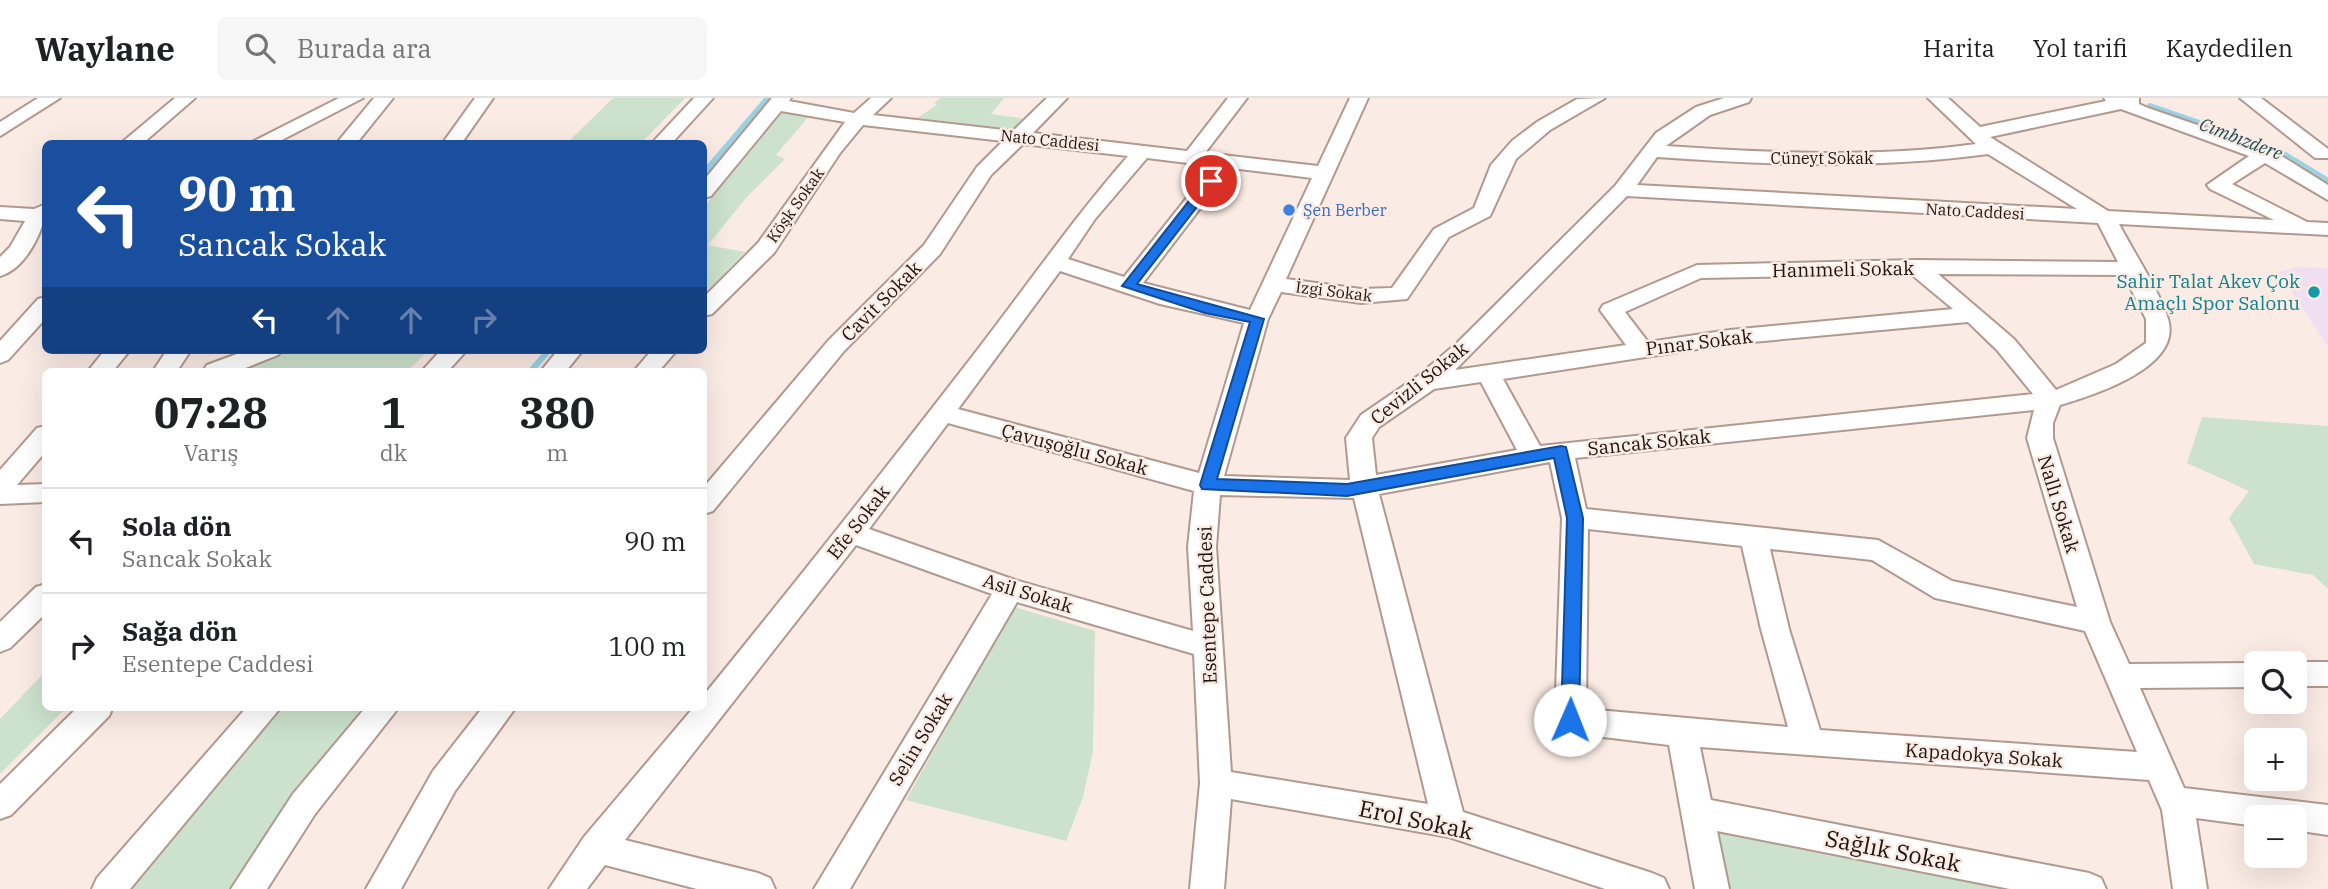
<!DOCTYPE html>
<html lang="tr">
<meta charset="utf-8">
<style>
body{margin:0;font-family:"IBM Plex Serif",serif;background:#f6f6f6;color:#202124;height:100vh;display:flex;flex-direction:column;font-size:26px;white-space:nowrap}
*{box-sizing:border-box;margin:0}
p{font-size:23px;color:#757577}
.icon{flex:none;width:38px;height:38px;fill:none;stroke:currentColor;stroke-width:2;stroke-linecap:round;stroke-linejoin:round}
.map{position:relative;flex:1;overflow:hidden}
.sheet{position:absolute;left:42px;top:270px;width:665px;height:343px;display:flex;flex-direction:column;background:#fff;border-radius:10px;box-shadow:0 7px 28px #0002}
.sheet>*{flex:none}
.hud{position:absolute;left:42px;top:42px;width:665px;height:214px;border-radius:10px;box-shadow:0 7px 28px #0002;background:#1a4fa0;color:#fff;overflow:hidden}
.tools{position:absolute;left:2244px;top:553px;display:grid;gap:14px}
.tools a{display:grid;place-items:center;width:63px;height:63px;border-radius:10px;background:#fff;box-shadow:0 7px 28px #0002;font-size:35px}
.pin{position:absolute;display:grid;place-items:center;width:60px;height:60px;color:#fff;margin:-30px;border:4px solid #fff;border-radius:50%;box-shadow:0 2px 7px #0007}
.me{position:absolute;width:77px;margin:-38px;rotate:1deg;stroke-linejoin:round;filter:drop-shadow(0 0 5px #0008)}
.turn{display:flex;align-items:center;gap:24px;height:147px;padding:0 21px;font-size:32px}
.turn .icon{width:91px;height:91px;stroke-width:2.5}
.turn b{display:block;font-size:49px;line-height:60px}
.lanes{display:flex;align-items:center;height:66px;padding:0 21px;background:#0003;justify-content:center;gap:35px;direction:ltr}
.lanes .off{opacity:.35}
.eta{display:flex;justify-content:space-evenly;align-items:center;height:119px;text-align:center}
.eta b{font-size:42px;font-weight:800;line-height:49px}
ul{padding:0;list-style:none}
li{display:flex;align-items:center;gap:21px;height:105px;padding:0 21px;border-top:2px solid #e0e0e0}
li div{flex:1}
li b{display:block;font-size:26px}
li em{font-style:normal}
header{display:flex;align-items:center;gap:42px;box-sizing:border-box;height:98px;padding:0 35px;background:#fff;border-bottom:2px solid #e0e0e0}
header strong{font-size:33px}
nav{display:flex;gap:38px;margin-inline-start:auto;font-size:24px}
.search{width:490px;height:63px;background:#f6f6f6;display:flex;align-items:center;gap:18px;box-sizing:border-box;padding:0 24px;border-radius:10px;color:#757577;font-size:26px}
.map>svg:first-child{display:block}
.education{fill:#efdff1}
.green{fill:#cce2cc}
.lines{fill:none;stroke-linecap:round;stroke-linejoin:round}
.stream{stroke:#9bd2e3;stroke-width:6}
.minor-casing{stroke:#b29990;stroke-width:4}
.minor{fill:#fff;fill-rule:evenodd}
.route{fill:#1a73e8;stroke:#114b97;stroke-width:2}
.shop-dot{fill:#3f7fe0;stroke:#fbebe5;stroke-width:2.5}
.culture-dot{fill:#0f9aa8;stroke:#fbebe5;stroke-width:2.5}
.labels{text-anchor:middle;stroke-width:5;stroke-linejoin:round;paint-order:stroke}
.far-street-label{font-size:16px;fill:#1e1512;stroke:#fbebe5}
.far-shop-label{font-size:16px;fill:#366cbe;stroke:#fbebe5;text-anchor:start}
.far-water-label{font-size:18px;font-style:italic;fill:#1d4c58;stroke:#fbebe5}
.street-label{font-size:19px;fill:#1e1512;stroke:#fbebe5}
.culture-label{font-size:19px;fill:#0d838f;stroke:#fbebe5;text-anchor:end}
.near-street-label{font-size:23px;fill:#1e1512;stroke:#fbebe5}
</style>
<header>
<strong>Waylane</strong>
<div class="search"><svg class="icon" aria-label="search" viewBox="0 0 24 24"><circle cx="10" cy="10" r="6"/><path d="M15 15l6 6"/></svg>Burada ara</div>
<nav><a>Harita</a><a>Yol tarifi</a><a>Kaydedilen</a></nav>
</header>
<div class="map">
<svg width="2328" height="791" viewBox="0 0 2328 791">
<rect width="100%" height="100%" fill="#fbebe5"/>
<!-- education -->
<path class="education" d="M2296,169L2328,170V249L2279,174Z"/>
<!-- green -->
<g class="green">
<path d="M613,0H685L641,45L569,43Z"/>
<path d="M941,0H1004L991,16L1026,21L1013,31L917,20L937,7L934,5Z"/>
<path d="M783,14L809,18L776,57L785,61L746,100L708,147L745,154L704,196V109Z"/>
<path d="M293,252H429L408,273H239L268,259Z"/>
<path d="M2202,319L2328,328V491L2313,477L2254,466L2229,420L2249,393L2187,365Z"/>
<path d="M1014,509L1095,533L1093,653L1083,699L1066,743L906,702Z"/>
<path d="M45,574L46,609H67L0,676V621Z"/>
<path d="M283,609H375L238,791H126Z"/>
<path d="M1711,732L1993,784L1995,791H1725Z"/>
</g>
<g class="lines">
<!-- stream -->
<g class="stream">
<path d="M2150,8L2277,52L2328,83"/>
<path d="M704,75L768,0"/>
<path d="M531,273L549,252"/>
</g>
<defs>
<g id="minor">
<path d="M38,0H60L0,38V24Z"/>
<path d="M175,0H195L142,46H120Z"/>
<path d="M339,0H363L274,46H248Z"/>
<path d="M374,0H393L356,46H336Z"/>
<path d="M475,0H493L461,46H442Z"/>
<path d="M694,0H713L671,46H651Z"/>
<path d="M772,0H791L789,3L854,15L871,0H891L873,17L1013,33L1047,0H1067L1033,35L1187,53L1228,0H1247L1205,55L1318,68L1350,0H1368L1286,181L1361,191L1392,190L1434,131L1474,110L1491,67L1512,43L1537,24L1577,1L1605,0L1550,32L1516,61L1490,118L1449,139L1407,201L1361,205L1281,194L1268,221L1224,378L1350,382L1346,340L1361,317L1418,278L1457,245L1615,88L1656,35L1696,9L1724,0H1751L1749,4L1710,17L1666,48C1769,55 1873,60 1976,46L1928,0H1948L1980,29L2106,3L2104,0H2139V6L2148,10L2275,54L2328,87V102L2265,65L2232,86L2307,124L2328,125V137L2119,126C2133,153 2160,194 2168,221C2183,269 2094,297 2060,307L2053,325V340L2110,524L2129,566L2256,565H2257L2256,589L2140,590L2184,690L2328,707V737L2294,732V719H2256V728L2196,720L2207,791H2173L2162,712L2149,682L1700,649L1711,702L2089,775L2101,780L2106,791H2010L1717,733L1729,791H1695L1669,647L1570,635L1559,631L1555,622L1562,420L1550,364L1379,396L1463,714L1652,775L1664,780L1669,791H1605L1449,739L1231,701L1224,791H1190L1200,685L1194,556L1017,504L850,791H814L992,496L856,447L625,742L758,775L770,780L775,791H697L605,767L587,791H549L584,739L694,609H704V597C796,484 886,370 975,255C1026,189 1073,121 1128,58L1023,46L991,77L940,156L844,253L713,413L704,416V389L828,243L924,147L977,69L1003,43L863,27L840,55L774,155L712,216L704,218V199L758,145L845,24L781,13L711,98L704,100V82ZM2121,11L2249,58L2207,87L2210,91L2274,122L2108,113L1990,39ZM1988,56L2077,111L1637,87L1657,59C1768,67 1877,71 1988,56ZM1147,60L1212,68L1124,179L1068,161L1095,121ZM1231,70L1312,80L1250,212L1143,185ZM1627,98L2098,125L2118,164L1916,162L1697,167L1603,207L1600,212L1626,247L1455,272ZM1060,173L1160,206L1244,225L1199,375L958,311ZM1911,176L1953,211L1730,232L1648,244L1625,214L1701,180ZM1938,176L2124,177L2146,221V245L2116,266L2056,292L2014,241ZM1968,224L1997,252L2033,296L1540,348L1503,281L1730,246ZM1481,284L1517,352L1376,377L1372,340L1379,329L1434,291ZM2034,312L2027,340L2077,509L1952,483L1878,442L1586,411L1575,360ZM948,325L1194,393L1188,449L1193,533L1015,482L869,431ZM1220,397L1354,400L1428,706L1231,674L1216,449ZM1588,431L1742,448L1761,531L1788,629L1586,611ZM1770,451L1872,462L1935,500L2085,533L2137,654L1820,632L1789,531Z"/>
<path d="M2240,0H2261L2328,51V60H2315Z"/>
<path d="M46,106C46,130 26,171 0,178V159L10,149L25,123L0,121V109L34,111Z"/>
<path d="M46,199V220L8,262L0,265V243L38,201Z"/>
<path d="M105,252H130L113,273H88Z"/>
<path d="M167,252H191L177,273H153Z"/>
<path d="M248,252H282L278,257L238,273H203L207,267Z"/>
<path d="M441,252H467L448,273H422Z"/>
<path d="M558,252H583L566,273H541Z"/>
<path d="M652,252H677L659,273H634Z"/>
<path d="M46,328V353L17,387L46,386V404L0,406V372L37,330Z"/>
<path d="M46,486V515L10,550L0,554V524L36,489Z"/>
<path d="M2294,564H2328V588H2294V565H2290Z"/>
<path d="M78,609H113L109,618L11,717L0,721V686Z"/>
<path d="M247,609H281L130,791H92L97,780Z"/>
<path d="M366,609H399L315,716L267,791H231L293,696Z"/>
<path d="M483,609H516L455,693L401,791H366L433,673Z"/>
</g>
</defs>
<!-- minor casing -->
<use href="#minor" class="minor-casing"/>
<!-- minor -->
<use href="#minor" class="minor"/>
</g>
<!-- route -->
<path class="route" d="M1207,80L1217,83L1137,186L1264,221L1217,381L1347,386L1561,348L1566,349L1583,420L1579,622L1577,628H1564L1561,622L1567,420L1554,360L1347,398L1202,391L1200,387L1250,224L1205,215L1122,188Z"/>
<!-- markers -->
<circle class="shop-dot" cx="1289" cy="112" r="7"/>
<circle class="culture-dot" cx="2314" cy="194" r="7"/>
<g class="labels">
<!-- far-street labels -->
<g class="far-street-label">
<text transform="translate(1050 42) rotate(6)" y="6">Nato Caddesi</text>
<text x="1822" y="66">Cüneyt Sokak</text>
<text transform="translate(795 107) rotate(-55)" y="6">Köşk Sokak</text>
<text transform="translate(1975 113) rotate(3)" y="6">Nato Caddesi</text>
<text transform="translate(1334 193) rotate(7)" y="6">İzgi Sokak</text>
</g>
<!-- far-shop labels -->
<g class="far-shop-label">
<text x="1303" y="118">Şen Berber</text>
</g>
<!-- far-water labels -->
<g class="far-water-label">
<text transform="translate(2241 41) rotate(21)" y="6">Cımbızdere</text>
</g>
<!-- street labels -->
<g class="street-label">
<text transform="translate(1843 171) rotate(-1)" y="7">Hanımeli Sokak</text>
<text transform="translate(881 203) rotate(-45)" y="7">Cavit Sokak</text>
<text transform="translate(1699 244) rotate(-7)" y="7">Pınar Sokak</text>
<text transform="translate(1419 285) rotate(-39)" y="7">Cevizli Sokak</text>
<text transform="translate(1649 344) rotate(-6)" y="7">Sancak Sokak</text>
<text transform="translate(1075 351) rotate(15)" y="7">Çavuşoğlu Sokak</text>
<text transform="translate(2059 406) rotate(73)" y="7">Nallı Sokak</text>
<text transform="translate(858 424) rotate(-52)" y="7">Efe Sokak</text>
<text transform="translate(1028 495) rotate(17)" y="7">Asil Sokak</text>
<text transform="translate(1207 507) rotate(-92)" y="7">Esentepe Caddesi</text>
<text transform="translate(920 641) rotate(-59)" y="7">Selin Sokak</text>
<text transform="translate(1984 657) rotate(4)" y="7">Kapadokya Sokak</text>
</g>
<!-- culture labels -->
<g class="culture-label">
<text x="2300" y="190">Sahir Talat Akev Çok<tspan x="2300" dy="22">Amaçlı Spor Salonu</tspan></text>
</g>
<!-- near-street labels -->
<g class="near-street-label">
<text transform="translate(1416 722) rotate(12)" y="8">Erol Sokak</text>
<text transform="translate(1893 753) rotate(11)" y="8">Sağlık Sokak</text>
</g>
</g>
</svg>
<div class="tools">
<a><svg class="icon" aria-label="search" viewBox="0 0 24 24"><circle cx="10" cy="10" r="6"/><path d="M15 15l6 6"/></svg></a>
<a>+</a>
<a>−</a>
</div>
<div class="pin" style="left:1211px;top:83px;background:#d93025"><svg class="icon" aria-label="arrive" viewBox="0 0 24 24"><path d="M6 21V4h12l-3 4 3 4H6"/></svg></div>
<svg class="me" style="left:1570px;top:622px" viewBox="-20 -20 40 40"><circle r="19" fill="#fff"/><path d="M0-13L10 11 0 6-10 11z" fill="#1a73e8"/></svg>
<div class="hud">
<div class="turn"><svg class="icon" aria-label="left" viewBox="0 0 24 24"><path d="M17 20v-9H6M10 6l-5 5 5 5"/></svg><div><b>90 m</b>Sancak Sokak</div></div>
<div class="lanes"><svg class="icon" aria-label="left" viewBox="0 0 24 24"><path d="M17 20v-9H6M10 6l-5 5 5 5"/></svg><svg class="icon off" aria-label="ahead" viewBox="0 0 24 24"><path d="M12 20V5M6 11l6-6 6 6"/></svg><svg class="icon off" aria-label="ahead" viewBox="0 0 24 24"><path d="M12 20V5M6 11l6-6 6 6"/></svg><svg class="icon off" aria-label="right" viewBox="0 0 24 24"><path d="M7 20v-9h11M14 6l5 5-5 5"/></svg></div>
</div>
<section class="sheet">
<div class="eta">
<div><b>07:28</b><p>Varış</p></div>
<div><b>1</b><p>dk</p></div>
<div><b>380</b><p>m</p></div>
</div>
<ul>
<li><svg class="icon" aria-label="left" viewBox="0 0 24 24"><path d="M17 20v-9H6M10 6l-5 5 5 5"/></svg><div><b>Sola dön</b><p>Sancak Sokak</p></div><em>90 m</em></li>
<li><svg class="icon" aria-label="right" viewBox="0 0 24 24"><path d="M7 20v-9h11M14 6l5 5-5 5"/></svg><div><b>Sağa dön</b><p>Esentepe Caddesi</p></div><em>100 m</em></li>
</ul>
</section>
</div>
